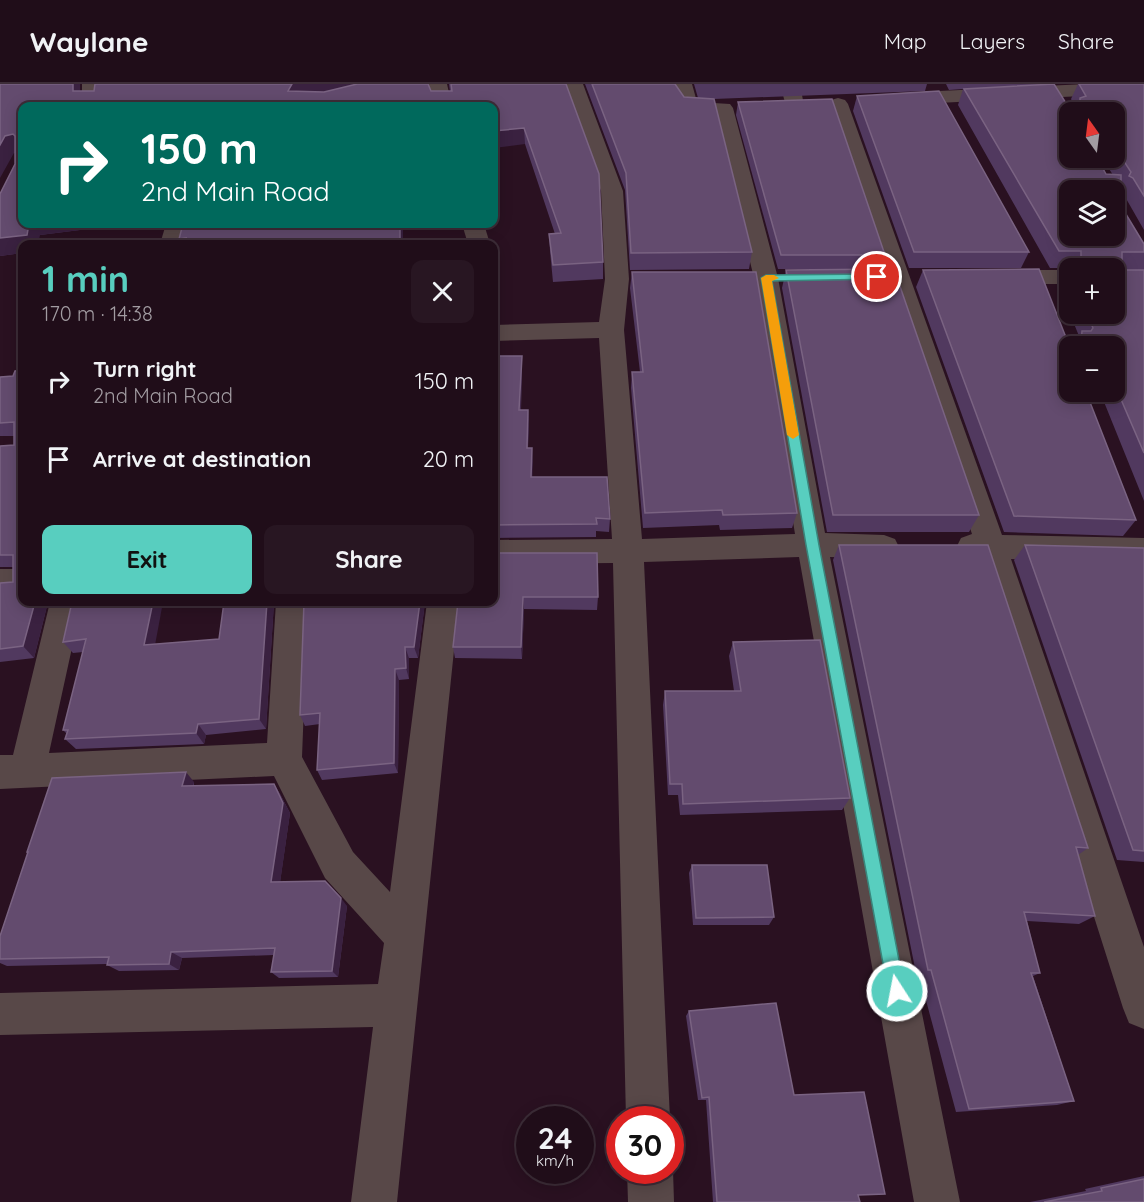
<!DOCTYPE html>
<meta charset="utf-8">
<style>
body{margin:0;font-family:Quicksand,sans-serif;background:#281622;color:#f1f3f6;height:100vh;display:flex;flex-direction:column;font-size:22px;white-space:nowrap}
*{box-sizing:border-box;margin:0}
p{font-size:20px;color:#a29ca2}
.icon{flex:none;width:33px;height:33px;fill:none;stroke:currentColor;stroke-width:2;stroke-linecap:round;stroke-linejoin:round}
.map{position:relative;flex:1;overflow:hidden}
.sheet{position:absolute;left:18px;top:156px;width:480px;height:366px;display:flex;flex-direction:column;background:#200d19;border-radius:12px;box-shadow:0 3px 15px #0003,0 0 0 2px #3d2d38}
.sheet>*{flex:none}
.guide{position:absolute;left:18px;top:18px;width:480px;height:126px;border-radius:12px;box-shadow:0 3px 15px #0003,0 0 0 2px #3d2d38;background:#00695c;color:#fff;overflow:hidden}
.needle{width:39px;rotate:346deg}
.controls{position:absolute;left:1059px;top:18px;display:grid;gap:12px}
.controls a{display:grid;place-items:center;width:66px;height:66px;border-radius:12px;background:#200d19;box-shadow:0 3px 15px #0003,0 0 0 2px #3d2d38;font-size:30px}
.speed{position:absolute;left:516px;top:1022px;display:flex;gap:12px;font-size:30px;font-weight:700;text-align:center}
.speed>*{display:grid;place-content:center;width:78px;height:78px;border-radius:50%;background:#200d19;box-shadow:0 3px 15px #0003,0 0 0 2px #3d2d38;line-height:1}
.speed small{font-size:15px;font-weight:400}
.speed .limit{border:9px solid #d22;background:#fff;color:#111}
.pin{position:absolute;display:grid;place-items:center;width:51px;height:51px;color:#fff;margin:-26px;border:3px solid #fff;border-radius:50%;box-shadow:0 2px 6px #0007}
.me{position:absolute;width:66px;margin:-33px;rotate:349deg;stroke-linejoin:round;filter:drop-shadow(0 0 4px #0008)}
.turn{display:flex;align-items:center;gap:21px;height:126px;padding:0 24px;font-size:27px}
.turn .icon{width:78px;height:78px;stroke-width:2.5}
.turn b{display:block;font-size:42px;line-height:51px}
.round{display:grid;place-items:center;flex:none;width:63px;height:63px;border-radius:12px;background:#281622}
.summary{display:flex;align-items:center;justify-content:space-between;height:102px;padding:0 24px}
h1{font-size:36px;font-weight:800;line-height:45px;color:#58cebf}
.cta{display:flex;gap:12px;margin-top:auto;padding:12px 24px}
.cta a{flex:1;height:69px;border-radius:12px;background:#58cebf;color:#111;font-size:24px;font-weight:800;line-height:69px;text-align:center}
.cta a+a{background:#281622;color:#f1f3f6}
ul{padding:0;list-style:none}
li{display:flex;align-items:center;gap:18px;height:78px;padding:0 24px}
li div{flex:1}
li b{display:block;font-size:22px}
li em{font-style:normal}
header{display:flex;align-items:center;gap:36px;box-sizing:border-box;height:84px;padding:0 30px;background:#200d19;border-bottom:2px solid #3d2d38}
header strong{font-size:28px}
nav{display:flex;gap:33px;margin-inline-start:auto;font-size:21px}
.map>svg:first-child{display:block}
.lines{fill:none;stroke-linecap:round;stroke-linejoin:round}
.minor{fill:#584848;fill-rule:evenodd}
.wall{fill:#51395f;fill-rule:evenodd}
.shaded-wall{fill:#3a2140}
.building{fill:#634b6e;stroke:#7a6382;stroke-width:1.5;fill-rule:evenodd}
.route{fill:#58cebf;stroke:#39867c;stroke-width:1.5}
.slow{fill:#f59e0b}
</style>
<header>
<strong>Waylane</strong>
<nav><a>Map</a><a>Layers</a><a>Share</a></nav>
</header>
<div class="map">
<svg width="1144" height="1118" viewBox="0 0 1144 1118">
<rect width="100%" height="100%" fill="#2a1121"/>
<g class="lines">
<!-- minor -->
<g class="minor">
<path d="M82,0H102L100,22H82Z"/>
<path d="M427,0H447L452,22H434Z"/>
<path d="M563,0H583L623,107L629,195L624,246L642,455L795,450L754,194L714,30L684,28L674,14L672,0H692L697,18L730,20L733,24L778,194L825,449L884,451L895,455L899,463L895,471L884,475L830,473L960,1118H914L799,473L644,478L670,1035H626L613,479L494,480V456L612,455L599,254L494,257V241L599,238L605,195L601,107Z"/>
<path d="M780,0H800L804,22L801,26H787Z"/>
<path d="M1087,0H1144V9L897,21L890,19L887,15L890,11L897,9Z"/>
<path d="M838,14L845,16L848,20L1002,451L1144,454V478L1011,475L1144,863V945L1129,939L1123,924L980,474L961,470L957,462L961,454L972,450L828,20L831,16Z"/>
<path d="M166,140H188L182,160H160Z"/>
<path d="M322,140H344L343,160H321Z"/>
<path d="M462,140H484L490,160H468Z"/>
<path d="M996,186H1070V200H996L988,198L984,193L988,188Z"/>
<path d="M0,485H22V509L0,511Z"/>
<path d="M50,518H82L49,669L267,659L276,518H308L302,673L353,768L390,808L427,518H459L397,1118H351L373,943L0,951V909L378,900L384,859L325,794L274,692L0,705V671H13Z"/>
<path d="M670,1080L673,1086L674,1118H628L627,1086H670Z"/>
</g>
</g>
<!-- wall -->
<g class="wall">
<path d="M0,0H80V7H450L449,0H566L603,178V195L553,198L550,167L549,150H555L525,60L494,22L22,140H128L40,151L22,160V169L0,172V110L15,80V69H14Z"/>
<path d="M585,0H675L684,13L698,14L694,0H927L925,7L714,15L752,168L749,185L630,186L625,106Z"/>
<path d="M946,0H1039L1069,24L1074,26L1075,23L1071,15L1078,0H1144V146L1124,111L1121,110V122L1144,160V417L1100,308H1114V262H1070V308L1136,436L1123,452L1004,448L916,203L923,186L1065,251L1070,258L1075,259L1079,252L1070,230H1114V184H1050L958,21L963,5L949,6ZM1070,28H1114V74H1102L1113,91L1106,90Z"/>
<path d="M857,12L1029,168L1021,184H909L853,27Z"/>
<path d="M738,18L885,171L881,185H778L736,31Z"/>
<path d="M183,140H320V145H403V160H181L179,155Z"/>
<path d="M1068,185H1070V227L1059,202Z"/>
<path d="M786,186L979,431L969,448H827L782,204Z"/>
<path d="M632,188L797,429L792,444L720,446L719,441L643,444L631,304L632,288H640L630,204Z"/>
<path d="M494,272L522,286L521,326H528L529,340L528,364H532V393L610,435L609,448L596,447V453L494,454Z"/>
<path d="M13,292L22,518H48L34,574L0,578V499L13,498V483H0V362L14,361V352H0V293Z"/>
<path d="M839,461L1088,764L1078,771L1095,832L1079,840L1027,837L1040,889L1033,892L1074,1017L1057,1021L956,1028L920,894H917L833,476Z"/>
<path d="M1025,461L1144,464V778L1117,776L1014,476Z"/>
<path d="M494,469L598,513L597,526L524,525L522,575L455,574L453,563Z"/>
<path d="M72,518L156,560L219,555L224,518H274L266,645L206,651L204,660L76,665L65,655L67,650L63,646L83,568L73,569L63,558Z"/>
<path d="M304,518H425L418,574H409V595L399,596L398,689L322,696L317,686L320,640L305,642L300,631Z"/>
<path d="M733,558L850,714L842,726L680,731L678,711H668L663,621L665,607H734L729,572Z"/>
<path d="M194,698V702L274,700L280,710L290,729L280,798L347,822L338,893L279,894L271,888L274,871L182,874L179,886L119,887L107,881V880L7,882L0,879V852L28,769L27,768Z"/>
<path d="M692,781L774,833L769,841H693L689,789Z"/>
<path d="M689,927L794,1011L858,1111L860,1118H713L706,1016H698L686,932Z"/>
<path d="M1144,1092V1118H1030L1086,1107L1085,1105Z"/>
</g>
<!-- shaded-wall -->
<g class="shaded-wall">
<path d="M73,0H80V22L73,7Z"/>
<path d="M292,0H363L296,16L288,7Z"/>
<path d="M524,44L525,60L494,64V47Z"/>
<path d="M13,50L21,67L14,69L0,94V61L5,52Z"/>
<path d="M29,140H128L40,151L38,160H22V169L0,172V154Z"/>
<path d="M315,140H320L319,160L315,144Z"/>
<path d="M400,140H402L403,145V160H400Z"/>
<path d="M522,272V286L520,340L519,326Z"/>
<path d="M528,326L529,340L527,378V364Z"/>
<path d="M532,364L533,378L532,406L531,393Z"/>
<path d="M523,513L524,525L522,575L521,563Z"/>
<path d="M35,518H48L34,574L23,562Z"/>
<path d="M153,518H163L153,572L144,561Z"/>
<path d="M267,518H274L266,645L259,635Z"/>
<path d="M420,518H425L418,574L414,563Z"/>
<path d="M405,563L409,574V595L406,584Z"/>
<path d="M395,585L399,596L398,689L394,679Z"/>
<path d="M198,640L206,651L204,660L196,649Z"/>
<path d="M186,688L194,698L191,712L182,702Z"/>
<path d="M274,700L280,710L290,729L279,806L271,798Z"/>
<path d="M341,814L347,822L338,893L332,887Z"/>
<path d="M171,868L182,874L179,886L169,880Z"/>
</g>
<!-- building -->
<g class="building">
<path d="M0,0H73V7H94L95,0H292L288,7L324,8L357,0H428L431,7H452L451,0H566L599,90L603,178L553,181L549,150L561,149L524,44L494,47V22H22V140H29L27,151L0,154V110L15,80V52L13,50L5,52L0,61Z"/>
<path d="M592,0H675L684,13L714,15L752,168L631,169L626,89Z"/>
<path d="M1054,0L1069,24L1077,27L1080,25V14L1086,12L1079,0H1144V112L1133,94L1129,92L1131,88L1114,62V28H1070V74H1097L1106,90L1121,91V122L1144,160V168H1122V186H1144V369L1114,299V262H1070V308H1086L1136,436L1014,432L923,186L1039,185L1065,251L1070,258L1081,260L1082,247H1091L1093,244L1087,230H1114V184H1081V167H1059L964,5ZM1070,106H1114V152H1070Z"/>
<path d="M939,7L1029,168H914L857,12Z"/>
<path d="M832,15L885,171H781L738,18Z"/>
<path d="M183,140H315V144L340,145L341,140H400V160H184L186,154L179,155Z"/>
<path d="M894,185L979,431H833L786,186Z"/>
<path d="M632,188H756L797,429L723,431L722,426L645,429L632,288H643Z"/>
<path d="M494,272H522L519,326H528L527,364H532L531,393H607L610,435L596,434L597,440L494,441Z"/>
<path d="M22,286V518H35L23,562L0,565V499L13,498V471H0V362L14,361V338L0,339V293L13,292L15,287Z"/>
<path d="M839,461H988L1088,764L1076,763L1095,832L1024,828L1040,889H1031L1074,1017L969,1025L931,886H928Z"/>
<path d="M1025,461L1144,464V767L1133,766Z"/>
<path d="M494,469H597L598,513H523L521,563H453L458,518H494Z"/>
<path d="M72,518H153L144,561L219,555L224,518H267L259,635L198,640L196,649L65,655L68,646H63L86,555L63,558Z"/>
<path d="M304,518H420L414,563H405L406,584L395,585L394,679L317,686L320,629L300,631Z"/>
<path d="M820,556L850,714L683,720L682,700H670L665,607H741L733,558Z"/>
<path d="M186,688L182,702L274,700L283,719L271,798L325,797L341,814L332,887L271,888L275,864L171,868L169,880L107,881L109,873L0,875V852L28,768H27L52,694Z"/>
<path d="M692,781H767L774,833L696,834Z"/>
<path d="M776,919L794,1011L864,1008L885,1110L858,1111L860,1118H717L709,1013L702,1014L689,927Z"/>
<path d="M1144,1095V1118H1044L1102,1107L1101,1104Z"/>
</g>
<!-- route -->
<path class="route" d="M877,190L882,193L880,195L772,197L819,461L905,907L903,913L897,915L891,913L888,907L806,461L761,194L766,191Z"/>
<!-- slow -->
<path class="slow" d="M774,191L779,194L772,197L799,351L793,355L787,351L761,194L766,191Z"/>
</svg>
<div class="controls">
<a><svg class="needle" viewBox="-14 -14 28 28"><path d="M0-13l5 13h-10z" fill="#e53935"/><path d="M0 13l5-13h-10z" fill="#a29ca2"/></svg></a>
<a><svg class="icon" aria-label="layers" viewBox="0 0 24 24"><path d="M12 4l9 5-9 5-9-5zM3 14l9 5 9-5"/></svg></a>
<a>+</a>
<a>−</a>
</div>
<div class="speed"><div>24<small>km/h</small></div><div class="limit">30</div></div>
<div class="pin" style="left:877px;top:193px;background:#d93025"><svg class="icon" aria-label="arrive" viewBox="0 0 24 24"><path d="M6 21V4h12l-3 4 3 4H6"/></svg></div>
<svg class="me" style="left:897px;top:907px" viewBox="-20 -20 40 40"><circle r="17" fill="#58cebf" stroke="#fff" stroke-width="3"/><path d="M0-11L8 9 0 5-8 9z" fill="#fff"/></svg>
<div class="guide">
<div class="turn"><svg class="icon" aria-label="right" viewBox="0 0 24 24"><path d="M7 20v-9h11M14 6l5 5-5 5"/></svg><div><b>150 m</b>2nd Main Road</div></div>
</div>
<section class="sheet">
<div class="summary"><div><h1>1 min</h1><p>170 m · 14:38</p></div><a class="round"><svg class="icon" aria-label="close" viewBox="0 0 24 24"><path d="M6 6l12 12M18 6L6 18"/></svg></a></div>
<ul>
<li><svg class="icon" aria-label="right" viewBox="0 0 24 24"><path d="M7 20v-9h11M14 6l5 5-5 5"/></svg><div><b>Turn right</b><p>2nd Main Road</p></div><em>150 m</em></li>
<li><svg class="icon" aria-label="arrive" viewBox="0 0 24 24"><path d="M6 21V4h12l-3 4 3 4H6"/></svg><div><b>Arrive at destination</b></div><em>20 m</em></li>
</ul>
<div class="cta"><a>Exit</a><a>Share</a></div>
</section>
</div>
